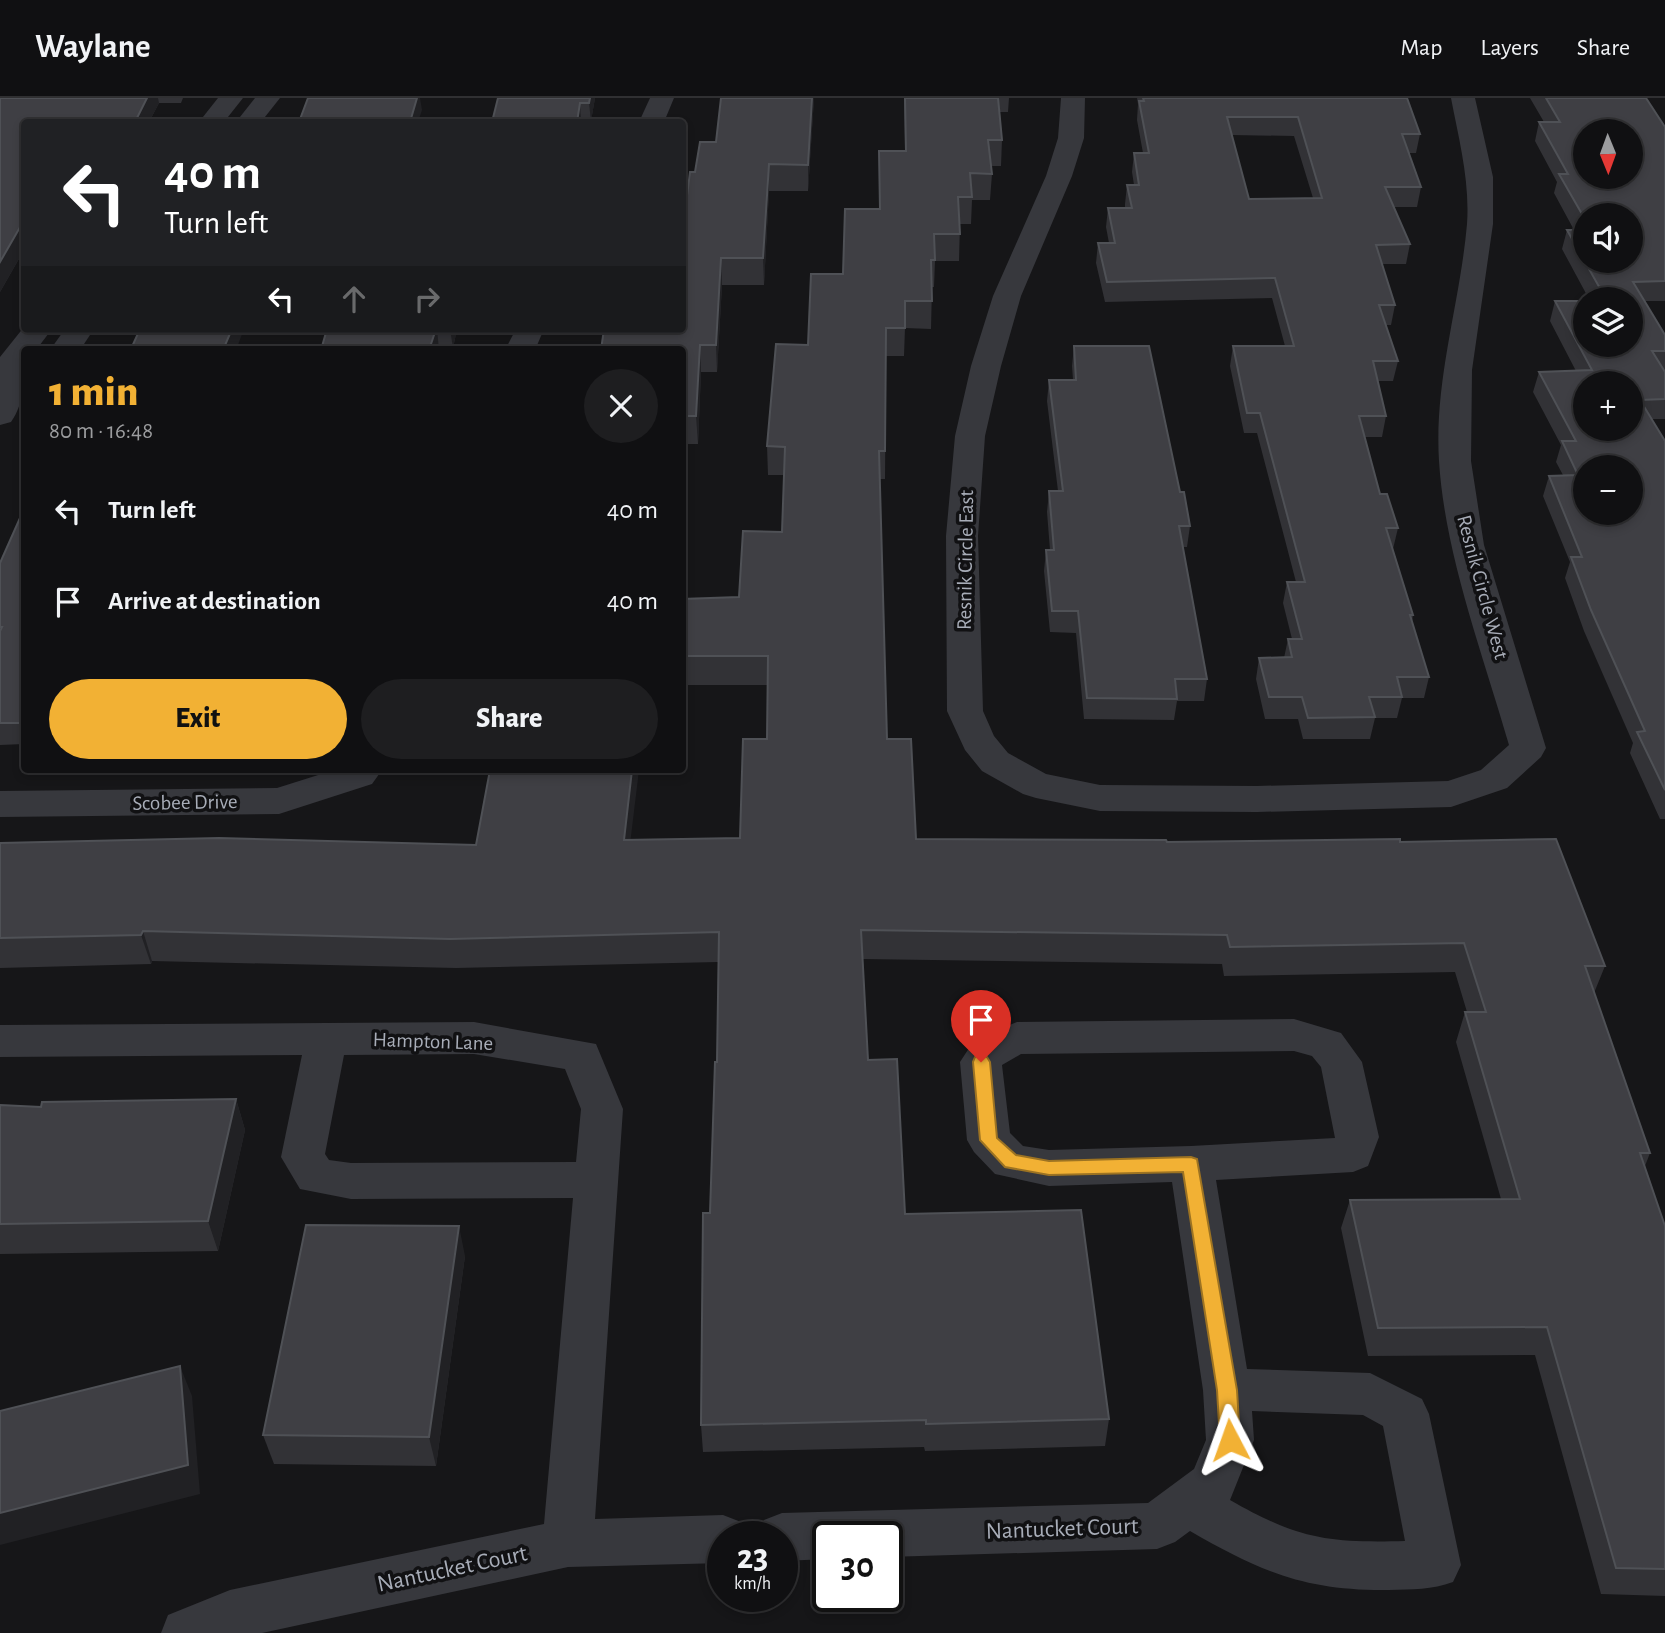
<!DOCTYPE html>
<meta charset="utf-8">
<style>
body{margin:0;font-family:"Alegreya Sans",sans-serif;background:#1e1e20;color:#f1f3f6;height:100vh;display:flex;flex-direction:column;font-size:26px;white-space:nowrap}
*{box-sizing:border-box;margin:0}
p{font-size:23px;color:#9c9d9f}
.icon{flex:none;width:38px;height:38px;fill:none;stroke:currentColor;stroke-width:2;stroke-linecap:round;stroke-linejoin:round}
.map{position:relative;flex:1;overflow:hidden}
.panel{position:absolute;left:21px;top:248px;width:665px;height:427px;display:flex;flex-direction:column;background:#101012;border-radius:7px;box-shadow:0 4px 10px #0003,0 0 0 2px #303032}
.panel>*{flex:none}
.guide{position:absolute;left:21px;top:21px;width:665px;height:214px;border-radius:7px;box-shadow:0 4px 10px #0003,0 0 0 2px #303032;background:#202124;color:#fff;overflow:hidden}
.needle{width:46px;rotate:179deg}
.fabs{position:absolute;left:1573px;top:21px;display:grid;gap:14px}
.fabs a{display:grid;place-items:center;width:70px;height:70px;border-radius:50%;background:#101012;box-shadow:0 4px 10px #0003,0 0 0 2px #303032;font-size:35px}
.speed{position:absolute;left:707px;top:1423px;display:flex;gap:14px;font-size:35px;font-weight:700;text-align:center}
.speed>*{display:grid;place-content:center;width:91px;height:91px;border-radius:50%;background:#101012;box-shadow:0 4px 10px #0003,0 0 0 2px #303032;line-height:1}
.speed small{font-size:18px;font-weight:400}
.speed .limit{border:4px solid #111;border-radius:10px;background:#fff;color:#111}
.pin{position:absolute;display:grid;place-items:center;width:60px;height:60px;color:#fff;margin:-72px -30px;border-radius:50% 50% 50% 0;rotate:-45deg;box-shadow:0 0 7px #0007}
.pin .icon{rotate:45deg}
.me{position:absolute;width:77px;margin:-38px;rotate:356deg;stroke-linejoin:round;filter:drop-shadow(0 0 5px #0008)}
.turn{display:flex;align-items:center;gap:24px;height:147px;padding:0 28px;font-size:32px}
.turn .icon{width:91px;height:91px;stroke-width:2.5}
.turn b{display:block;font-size:49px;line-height:60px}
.lanes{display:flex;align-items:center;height:66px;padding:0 28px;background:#0003;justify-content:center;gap:35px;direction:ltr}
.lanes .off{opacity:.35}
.round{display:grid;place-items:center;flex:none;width:74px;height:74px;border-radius:37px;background:#1e1e20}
.head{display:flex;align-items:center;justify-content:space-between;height:119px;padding:0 28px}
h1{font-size:42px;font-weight:800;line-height:52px;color:#f2b134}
.button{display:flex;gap:14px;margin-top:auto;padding:14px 28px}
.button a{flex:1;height:80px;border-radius:42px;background:#f2b134;color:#111;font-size:28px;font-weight:800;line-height:80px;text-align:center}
.button a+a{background:#1e1e20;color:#f1f3f6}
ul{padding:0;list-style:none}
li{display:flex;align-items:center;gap:21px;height:91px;padding:0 28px}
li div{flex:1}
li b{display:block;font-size:26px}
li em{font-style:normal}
header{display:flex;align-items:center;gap:42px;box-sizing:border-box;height:98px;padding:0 35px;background:#101012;border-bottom:2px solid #303032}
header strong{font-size:33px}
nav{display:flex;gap:38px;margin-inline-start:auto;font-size:24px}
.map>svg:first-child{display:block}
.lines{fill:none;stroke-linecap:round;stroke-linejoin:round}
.minor{fill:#37383d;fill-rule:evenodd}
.wall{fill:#323236;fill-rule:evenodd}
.shaded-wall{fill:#212124}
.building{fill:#3f3f44;stroke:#4f5156;stroke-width:2;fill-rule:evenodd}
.route{fill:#f2b134;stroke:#9d7322;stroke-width:2}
.labels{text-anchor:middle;stroke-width:7;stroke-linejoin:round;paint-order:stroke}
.street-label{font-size:21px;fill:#a8adb8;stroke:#111113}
.near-street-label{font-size:24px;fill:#a8adb8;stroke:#111113}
</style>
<header>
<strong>Waylane</strong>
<nav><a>Map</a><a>Layers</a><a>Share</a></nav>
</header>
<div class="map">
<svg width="1665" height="1535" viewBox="0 0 1665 1535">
<rect width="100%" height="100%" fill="#161618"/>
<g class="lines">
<!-- minor -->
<g class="minor">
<path d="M218,0H243L224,24H199Z"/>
<path d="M255,0H280L261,24H236Z"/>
<path d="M650,0H674L664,24H639Z"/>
<path d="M1061,0H1085L1084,40L1072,78L1021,198L1001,268L985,338L978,438L983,613L994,638L1008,655L1046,676L1100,687L1257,688L1448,683L1481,672L1509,647C1483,556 1445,458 1439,363C1434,282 1460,206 1467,126C1470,83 1459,42 1451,0H1475L1493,79V126L1472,272L1471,363L1484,447L1546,650L1541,659L1507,690L1451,709L1257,714L1100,713L1036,700L1023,696L982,673L965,652L947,613L946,438L955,338L971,268L993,198L1046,78L1058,40Z"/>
<path d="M24,229V231H52L36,252H24C24,277 26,303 11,324L0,327V259Z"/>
<path d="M65,231H94L80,252H50Z"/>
<path d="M516,231H544L535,252H505Z"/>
<path d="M334,672H382L372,686L279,716L0,719V693L277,690Z"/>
<path d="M1294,921L1341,935L1362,964L1379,1039L1368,1068L1353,1074L1216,1082L1247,1271L1370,1275L1422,1301L1429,1316L1461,1467L1453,1484C1432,1492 1412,1491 1389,1492C1306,1493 1261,1474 1190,1433L1175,1444L1157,1451L887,1459V1438H828V1461L782,1463V1438H757L764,1422L782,1415L1148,1405L1194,1371L1206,1342L1203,1292L1172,1084L1049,1088L995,1076L974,1054L967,1042L960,964L975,941L1017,924ZM1294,953L1312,958L1321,969L1335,1040L1191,1048L1049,1052L1023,1048L1010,1035L1002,967L1021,956ZM1252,1313L1363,1317L1383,1328L1405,1443C1328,1445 1298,1441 1230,1402L1254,1342Z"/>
<path d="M474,924L596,946L623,1011L595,1421L723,1417L741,1424L747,1438H723V1465L568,1469L262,1535H161L168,1517L230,1492L544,1426L573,1100L351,1101L300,1091L281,1059L302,957L0,959V927ZM474,956L565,971L581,1011L576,1064L351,1065L329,1062L325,1056L344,957Z"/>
</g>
</g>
<!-- wall -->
<g class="wall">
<path d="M0,0H183L181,5H159L149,24H24V152L0,194Z"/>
<path d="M595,0L591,23L492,24Z"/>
<path d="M814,0L808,93H769L764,187H722L717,274H701L698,346H682V231L687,98L695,74L716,44Z"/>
<path d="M904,0H1009L1008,14H1000L1002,42L1001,68H991L992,76L990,102H972L971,126H960L959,163H935L934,189H932L931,231L905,230L904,258H886L885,381H880L887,641L916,741L1167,744H1400L1605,868L1594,895L1650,1055L1645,1068L1665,1128V1498L1601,1496L1535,1257L1368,1258L1341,1130L1350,1102L1501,1101L1456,944L1465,914H1467L1455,874L1224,878L1222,866L863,861L868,962L905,1116L1109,1321L1105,1348L925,1353L924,1349L703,1354L701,1327L717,964L718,864L456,870L152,863L151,866L0,870V745L476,747L630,742L740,740L767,641L768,587H682V501L739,499L782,434L784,377H768L767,348L808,247L843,176L879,111V53H905Z"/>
<path d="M1137,0H1407L1420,36L1416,55H1408L1421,89L1417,109H1394L1410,146L1406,166H1382L1395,207L1391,227H1386L1398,263L1393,283H1378L1386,318L1382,339H1365L1380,396L1398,430L1393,451L1413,517L1412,524L1429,579L1424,600H1402L1397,620H1375L1370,641H1303L1298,621H1265L1256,581L1259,560H1284L1288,541H1292L1283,505L1287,484H1296L1257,335H1244L1230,268L1233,248H1285L1272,200L1105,204L1096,165L1098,145H1109L1106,129L1108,110H1125V106L1127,87H1134L1132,74L1134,55H1143L1137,22L1138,6ZM1232,37L1294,38L1313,100L1249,101Z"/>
<path d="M1530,0H1646L1665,29V203H1645L1665,237V321H1652L1665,343V721H1660L1630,655L1633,645L1584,533L1565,480L1570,464L1543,398L1549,378L1563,377L1556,364L1561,347L1533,294L1539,274L1576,273L1550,223L1555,203L1631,201H1589L1562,151L1567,132H1574L1554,95L1557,84L1535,43L1539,24H1544ZM1586,117L1631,163H1586Z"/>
<path d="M327,231H457L453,250H440L439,252H321Z"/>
<path d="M1074,248L1180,394L1190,428L1187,449H1183L1207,581L1204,603H1177L1174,622L1084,621L1076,535L1050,534L1044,473L1046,452H1050L1047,414L1049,393H1058L1047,303L1049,282H1073L1072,268Z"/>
<path d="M24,411V646L0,647V465Z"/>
<path d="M236,1001L245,1032L218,1153L0,1156V1007L41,1009Z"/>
<path d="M465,1158L436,1368L274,1366L263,1337Z"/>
</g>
<!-- shaded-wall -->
<g class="shaded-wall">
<path d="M147,0H158L159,5L149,24H135Z"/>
<path d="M417,0H420L422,12L418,24H410Z"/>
<path d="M590,0H595L591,23L589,5Z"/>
<path d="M812,0H814L808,93V67Z"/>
<path d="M580,5L581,24H577Z"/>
<path d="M769,66V93L764,187L763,160Z"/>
<path d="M23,124L24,127V152L0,194V164Z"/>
<path d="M721,160L722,187L717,274L716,247Z"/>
<path d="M232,231H244L236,252H223Z"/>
<path d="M437,231L439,252H429Z"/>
<path d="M450,231H457L453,250Z"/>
<path d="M700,247L701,274L698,346L696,318Z"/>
<path d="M632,672H639L627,771L624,742Z"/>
<path d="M143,833L152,863L151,866L141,837Z"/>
<path d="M236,1001L245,1032L218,1153L208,1123Z"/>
<path d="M459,1128L465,1158L436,1368L429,1339Z"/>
<path d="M180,1268L192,1298L200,1396L0,1447V1415Z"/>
</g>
<!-- building -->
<g class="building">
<path d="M0,0H147L135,24H24V124H23L0,164Z"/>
<path d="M308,0H417L410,24H299Z"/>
<path d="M498,0H590L589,5H580L577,24H492Z"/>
<path d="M721,0H812L808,67L769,66L763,160H721L716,247H700L696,318H682V252H601L604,231H682V98H687L690,74H695L700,44H716Z"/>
<path d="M905,0H998L1002,42H988L992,76L970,75L972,99H958L960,136H934L935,162H931L932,203H905V230H886L885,353H879L887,641H911L916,741L1166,742L1167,744L1400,741V744L1556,741L1605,868H1585L1650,1055H1640L1665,1128V1471L1616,1470L1547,1229L1378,1230L1350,1102L1520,1101L1465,914H1486L1464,845L1230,849L1227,837L861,832L868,962L897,961L905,1116L1081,1112L1109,1321L926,1326V1322L701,1327L703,1115H710L715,964H717L719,834L450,841L143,833L141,837L0,840V745L219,740L476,747L490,672H632L624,742L740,740L743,641H767L768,558H682V501L739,499L743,433L782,434L785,349L767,348L776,246L808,247L811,176H843L845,111H880L879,53H906Z"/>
<path d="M1143,0H1407L1420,36H1402L1421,89H1385L1410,146L1376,147L1395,207H1379L1398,263H1373L1386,318H1359L1380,396H1387L1398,430H1386L1413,517H1410L1429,579H1397L1402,599H1369L1375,619L1308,620L1302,599H1269L1259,560L1292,559L1288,541H1302L1287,484H1305L1260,315H1247L1233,248H1294L1275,180L1107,184L1098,145H1115L1108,110H1132L1127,87H1139L1134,55H1149L1139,3H1144ZM1227,19H1298L1322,100L1249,101Z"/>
<path d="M1546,0H1646L1665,29V183L1633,184L1665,237V253H1652L1665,274V301L1640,302L1665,343V692L1637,634L1645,633L1591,512L1571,459H1582L1549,378L1578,377L1562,343H1576L1539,274L1592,272L1555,203H1586V247H1631V201H1606L1567,132H1586V163H1631V117H1586V123L1559,76H1568L1539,24H1560ZM1586,33H1631V79H1586ZM1586,285H1631V331H1586ZM1586,369H1631V415H1586Z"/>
<path d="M140,231H232L223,252H108L109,251H131Z"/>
<path d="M327,231H436L429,252H321Z"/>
<path d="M1074,248H1149L1180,394H1184L1190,428H1179L1207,581H1175L1177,601L1087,600L1078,513H1052L1046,452H1054L1049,393H1063L1049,282H1076Z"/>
<path d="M24,411V625H0V533L2,529H0V465Z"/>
<path d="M236,1001L208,1123L0,1126V1007L41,1009L42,1004Z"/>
<path d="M306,1127L459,1128L429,1339L263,1337Z"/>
<path d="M180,1268L188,1367L0,1415V1313Z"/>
</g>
<!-- route -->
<path class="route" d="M981,957L987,959L990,964L997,1040L1016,1057L1049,1063L1191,1059L1197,1061L1237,1292L1240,1342L1237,1348L1230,1351L1223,1348L1220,1342L1217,1292L1183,1074L1049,1077L1005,1069L980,1042L973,964L975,959Z"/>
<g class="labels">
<!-- street labels -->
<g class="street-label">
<text transform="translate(965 462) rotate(-89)" y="7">Resnik Circle East</text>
<text transform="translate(1483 489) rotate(75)" y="7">Resnik Circle West</text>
<text transform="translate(185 704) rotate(-1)" y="7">Scobee Drive</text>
<text transform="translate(433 943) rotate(2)" y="7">Hampton Lane</text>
</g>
<!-- near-street labels -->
<g class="near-street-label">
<text transform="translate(1062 1430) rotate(-2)" y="8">Nantucket Court</text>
<text transform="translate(452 1470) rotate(-12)" y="8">Nantucket Court</text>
</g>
</g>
</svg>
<div class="fabs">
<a><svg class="needle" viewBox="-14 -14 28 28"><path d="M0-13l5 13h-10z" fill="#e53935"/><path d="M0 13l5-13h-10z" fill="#9c9d9f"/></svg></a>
<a><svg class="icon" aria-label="sound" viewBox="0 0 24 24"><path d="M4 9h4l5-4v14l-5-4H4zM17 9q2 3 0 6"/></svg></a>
<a><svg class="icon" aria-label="layers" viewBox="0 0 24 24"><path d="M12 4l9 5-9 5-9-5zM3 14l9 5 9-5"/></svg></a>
<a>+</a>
<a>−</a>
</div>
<div class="speed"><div>23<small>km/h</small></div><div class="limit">30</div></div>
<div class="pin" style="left:981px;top:964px;background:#d93025"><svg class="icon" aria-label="arrive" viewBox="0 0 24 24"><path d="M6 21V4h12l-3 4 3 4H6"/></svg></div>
<svg class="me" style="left:1230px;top:1342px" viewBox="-20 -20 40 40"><path d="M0-17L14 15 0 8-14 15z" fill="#f2b134" stroke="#fff" stroke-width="4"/></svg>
<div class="guide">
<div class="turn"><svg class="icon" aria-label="left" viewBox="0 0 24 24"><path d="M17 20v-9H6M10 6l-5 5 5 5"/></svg><div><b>40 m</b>Turn left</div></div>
<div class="lanes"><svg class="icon" aria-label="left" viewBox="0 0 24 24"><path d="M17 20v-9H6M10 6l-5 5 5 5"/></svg><svg class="icon off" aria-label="ahead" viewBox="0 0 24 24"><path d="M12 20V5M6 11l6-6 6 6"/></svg><svg class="icon off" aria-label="right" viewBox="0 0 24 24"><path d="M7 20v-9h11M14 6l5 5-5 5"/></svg></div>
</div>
<section class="panel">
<div class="head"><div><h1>1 min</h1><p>80 m · 16:48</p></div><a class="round"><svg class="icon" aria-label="close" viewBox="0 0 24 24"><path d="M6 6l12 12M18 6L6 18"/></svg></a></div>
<ul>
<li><svg class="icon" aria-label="left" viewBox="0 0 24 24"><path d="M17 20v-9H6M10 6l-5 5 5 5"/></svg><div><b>Turn left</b></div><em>40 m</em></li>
<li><svg class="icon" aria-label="arrive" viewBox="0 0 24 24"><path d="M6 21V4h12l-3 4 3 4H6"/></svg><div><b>Arrive at destination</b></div><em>40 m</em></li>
</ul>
<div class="button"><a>Exit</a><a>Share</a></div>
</section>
</div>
